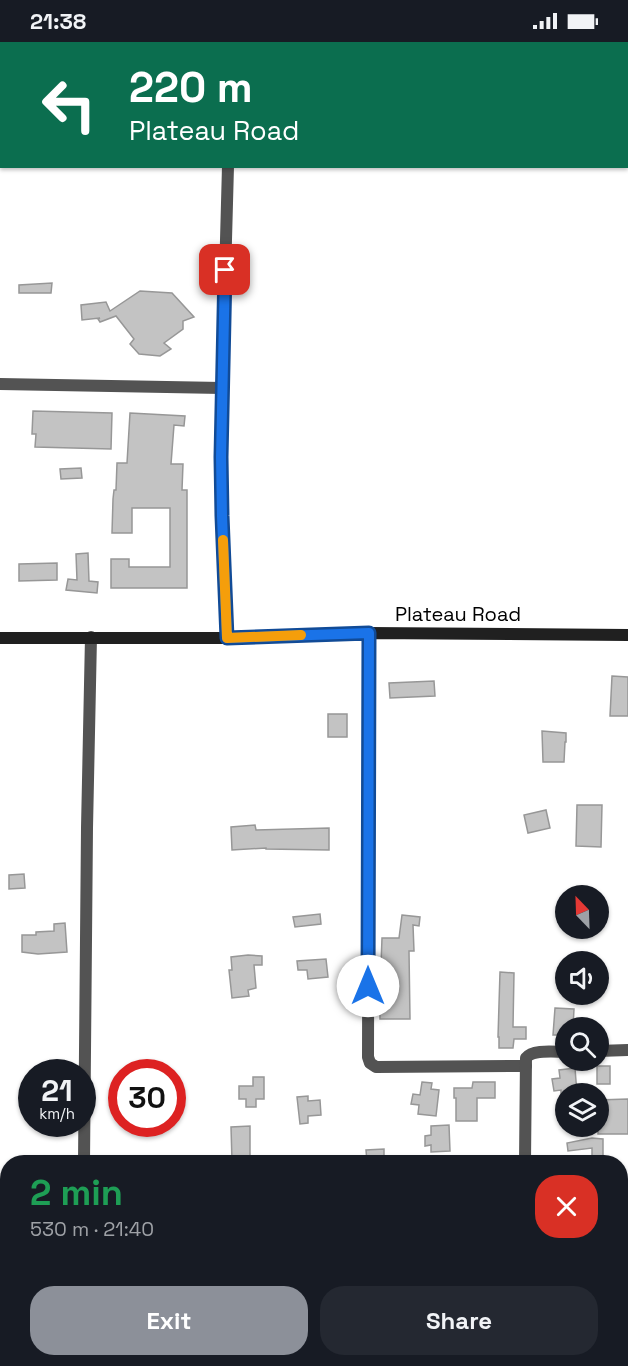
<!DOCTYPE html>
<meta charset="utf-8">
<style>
body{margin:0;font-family:"Space Grotesk",sans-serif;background:#242831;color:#f1f3f6;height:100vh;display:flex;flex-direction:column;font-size:22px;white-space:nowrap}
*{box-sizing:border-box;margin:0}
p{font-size:20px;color:#9ea1a6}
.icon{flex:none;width:33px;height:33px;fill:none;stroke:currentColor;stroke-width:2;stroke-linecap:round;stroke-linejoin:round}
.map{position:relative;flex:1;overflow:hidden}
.side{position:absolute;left:0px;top:1113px;width:628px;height:212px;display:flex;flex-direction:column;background:#171b24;border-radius:24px 24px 0 0;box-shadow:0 2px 4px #0004}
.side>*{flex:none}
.hud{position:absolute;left:0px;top:0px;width:628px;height:126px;box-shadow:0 2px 4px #0004;background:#0b6e4f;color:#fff;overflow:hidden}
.needle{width:39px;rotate:337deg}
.buttons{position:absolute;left:555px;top:843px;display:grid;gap:12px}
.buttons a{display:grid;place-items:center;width:54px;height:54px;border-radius:50%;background:#171b24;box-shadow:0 2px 4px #0004;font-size:30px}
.speed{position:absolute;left:18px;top:1017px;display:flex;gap:12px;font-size:30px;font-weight:700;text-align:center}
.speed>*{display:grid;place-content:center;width:78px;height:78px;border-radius:50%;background:#171b24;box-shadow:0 2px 4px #0004;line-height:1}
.speed small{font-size:15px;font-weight:400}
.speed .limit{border:9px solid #d22;background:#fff;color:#111}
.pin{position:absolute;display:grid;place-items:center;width:51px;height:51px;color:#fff;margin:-26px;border-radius:12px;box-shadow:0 3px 9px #0006}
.me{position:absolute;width:66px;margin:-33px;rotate:0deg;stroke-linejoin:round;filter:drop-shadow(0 0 4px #0008)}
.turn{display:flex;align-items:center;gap:21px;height:126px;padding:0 30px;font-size:27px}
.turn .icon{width:78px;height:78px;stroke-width:2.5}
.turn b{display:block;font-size:42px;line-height:51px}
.round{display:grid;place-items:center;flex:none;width:63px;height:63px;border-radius:24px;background:#242831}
.headline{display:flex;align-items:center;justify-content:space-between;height:102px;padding:0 30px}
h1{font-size:36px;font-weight:700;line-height:45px;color:#1e9e55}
.cta{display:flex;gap:12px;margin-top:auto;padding:12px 30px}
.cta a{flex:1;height:69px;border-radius:24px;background:#8c9099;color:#fff;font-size:24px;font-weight:700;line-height:69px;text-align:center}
.cta a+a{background:#242831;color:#f1f3f6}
.status{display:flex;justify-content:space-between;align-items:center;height:42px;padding:0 30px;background:#171b24;direction:ltr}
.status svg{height:16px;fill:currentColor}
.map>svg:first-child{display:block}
.building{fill:#c3c3c3;stroke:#979797;stroke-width:1.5}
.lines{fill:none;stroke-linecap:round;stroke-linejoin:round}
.street{stroke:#535353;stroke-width:12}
.secondary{stroke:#202020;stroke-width:12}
.route-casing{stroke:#114b97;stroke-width:15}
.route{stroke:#1a73e8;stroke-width:10}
.slow{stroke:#f59e0b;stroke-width:10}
.labels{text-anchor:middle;stroke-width:4.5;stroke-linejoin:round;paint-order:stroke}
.street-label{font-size:20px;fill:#000;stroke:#fff}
</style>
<div class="status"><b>21:38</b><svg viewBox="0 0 49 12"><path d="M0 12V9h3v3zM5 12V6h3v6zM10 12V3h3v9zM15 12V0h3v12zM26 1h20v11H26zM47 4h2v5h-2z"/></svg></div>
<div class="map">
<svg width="628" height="1324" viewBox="0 0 628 1324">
<rect width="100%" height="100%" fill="#fff"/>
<!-- building -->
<g class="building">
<path d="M52,241L51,251H19V243Z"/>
<path d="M140,249L172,251L194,275L183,279V287L164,301L171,307L160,314L139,312L130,302L134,297L116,274L100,280L98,277L100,276L82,278L81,263L106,260L110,269Z"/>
<path d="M33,369L112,371L111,407L35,405L36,392H32Z"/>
<path d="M130,371L185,374L184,384L174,383L171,422H183L182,448H187V546H111V517H129V525H170V466H132V491H112L113,457L114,448H116L117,421H127Z"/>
<path d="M81,426L82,436L61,437L60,427Z"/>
<path d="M88,511L89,539L98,540L97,551L66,548L68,537L77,538L76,512Z"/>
<path d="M57,521V538L19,539V522Z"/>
<path d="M612,634L628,635V674H610Z"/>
<path d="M434,639L435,654L390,656L389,641Z"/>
<rect x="328" y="672" width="19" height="23"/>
<path d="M542,689L566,691V700H565L564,720H543Z"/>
<path d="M577,763H602L601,805L576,804Z"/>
<path d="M546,768L550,786L528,791L524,773Z"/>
<path d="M255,783L256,788L329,786V808L266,807V806L232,808L231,785Z"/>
<path d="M24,832L25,846L9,847V833Z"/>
<path d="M320,872L321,882L295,885L293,875Z"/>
<path d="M402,873L420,875L419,884L413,883L414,909H409L410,977H380L379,923H381L382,896H399Z"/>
<path d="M65,881L67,910L38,912L22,910V893H36V890L54,889V882Z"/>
<path d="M248,913L262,914V923H254L256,946L248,948L249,954L232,956L229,928H232L231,915Z"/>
<path d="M326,917L328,935L308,937L307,928H298L297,919Z"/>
<path d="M500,930L514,931L513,985H526V997H514L513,1006H499V995H498Z"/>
<path d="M555,966L574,967L573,986H566V993H553Z"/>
<rect x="597" y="1024" width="13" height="18"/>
<path d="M575,1026L577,1052H561V1048L554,1049L552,1037L560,1036L559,1028Z"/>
<path d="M253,1035H264V1057H256V1065H246V1057H239V1044H253Z"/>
<path d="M422,1040L432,1041L431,1047L439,1048L436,1074L418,1072L419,1063L411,1062L413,1052L420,1053Z"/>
<path d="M473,1040H495V1056H477V1079H456V1056H454V1046H472Z"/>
<path d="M308,1054V1059L320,1058L321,1073L308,1074V1081L300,1082L297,1055Z"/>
<path d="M628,1057V1092H598V1058Z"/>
<path d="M449,1083L450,1109L431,1110V1103L425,1104V1094L431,1093V1084Z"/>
<path d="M250,1084V1119H249V1120H239V1118L232,1119L231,1085Z"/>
<path d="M592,1096L603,1097V1117H592V1106L568,1109L567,1101Z"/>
<path d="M384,1107V1120H367L366,1108Z"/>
</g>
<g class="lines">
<!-- street -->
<g class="street">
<path d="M232,2V0"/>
<path d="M0,342C74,344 148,344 222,346V474L227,596"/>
<path d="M222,346L228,124"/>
<path d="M369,591L368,1015L370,1021L376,1025L526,1024"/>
<path d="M598,1009L628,1008"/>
<path d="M84,1120L87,786L91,595"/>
<path d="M525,1120L526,1016C533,1007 554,1010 566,1010"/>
<path d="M81,1324V1317"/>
<path d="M521,1324V1317"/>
</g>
<!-- secondary -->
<path class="secondary" d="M0,596H227L369,591L628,593"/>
</g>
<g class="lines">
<defs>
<path id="route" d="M225,228L221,415L222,474L227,596L369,591L368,944"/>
</defs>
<!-- route casing -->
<use href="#route" class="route-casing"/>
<!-- route -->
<use href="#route" class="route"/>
<!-- slow -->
<path class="slow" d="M223,498L227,596L301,593"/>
</g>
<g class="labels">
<!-- street labels -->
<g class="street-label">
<text x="458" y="579">Plateau Road</text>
</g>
</g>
</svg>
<div class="buttons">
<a><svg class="needle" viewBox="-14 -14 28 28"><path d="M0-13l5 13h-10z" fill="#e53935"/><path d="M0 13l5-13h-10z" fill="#9ea1a6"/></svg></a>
<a><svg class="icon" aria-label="sound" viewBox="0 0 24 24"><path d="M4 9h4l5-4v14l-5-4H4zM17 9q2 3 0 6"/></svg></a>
<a><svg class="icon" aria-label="search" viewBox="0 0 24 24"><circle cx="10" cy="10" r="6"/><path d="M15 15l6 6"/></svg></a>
<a><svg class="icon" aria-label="layers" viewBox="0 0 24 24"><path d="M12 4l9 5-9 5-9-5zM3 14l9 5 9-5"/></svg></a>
</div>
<div class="speed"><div>21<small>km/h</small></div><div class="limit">30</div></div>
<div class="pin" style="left:225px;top:228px;background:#d93025"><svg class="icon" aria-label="arrive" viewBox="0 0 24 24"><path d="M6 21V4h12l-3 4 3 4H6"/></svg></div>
<svg class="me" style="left:368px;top:944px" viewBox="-20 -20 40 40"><circle r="19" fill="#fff"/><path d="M0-13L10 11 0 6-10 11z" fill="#1a73e8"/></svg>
<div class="hud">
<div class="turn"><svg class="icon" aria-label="left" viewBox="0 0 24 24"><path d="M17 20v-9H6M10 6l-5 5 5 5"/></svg><div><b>220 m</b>Plateau Road</div></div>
</div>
<section class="side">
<div class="headline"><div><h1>2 min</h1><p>530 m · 21:40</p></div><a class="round" style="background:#d93025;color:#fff"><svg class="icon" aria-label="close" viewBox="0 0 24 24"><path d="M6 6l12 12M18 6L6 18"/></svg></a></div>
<div class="cta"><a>Exit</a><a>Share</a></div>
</section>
</div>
